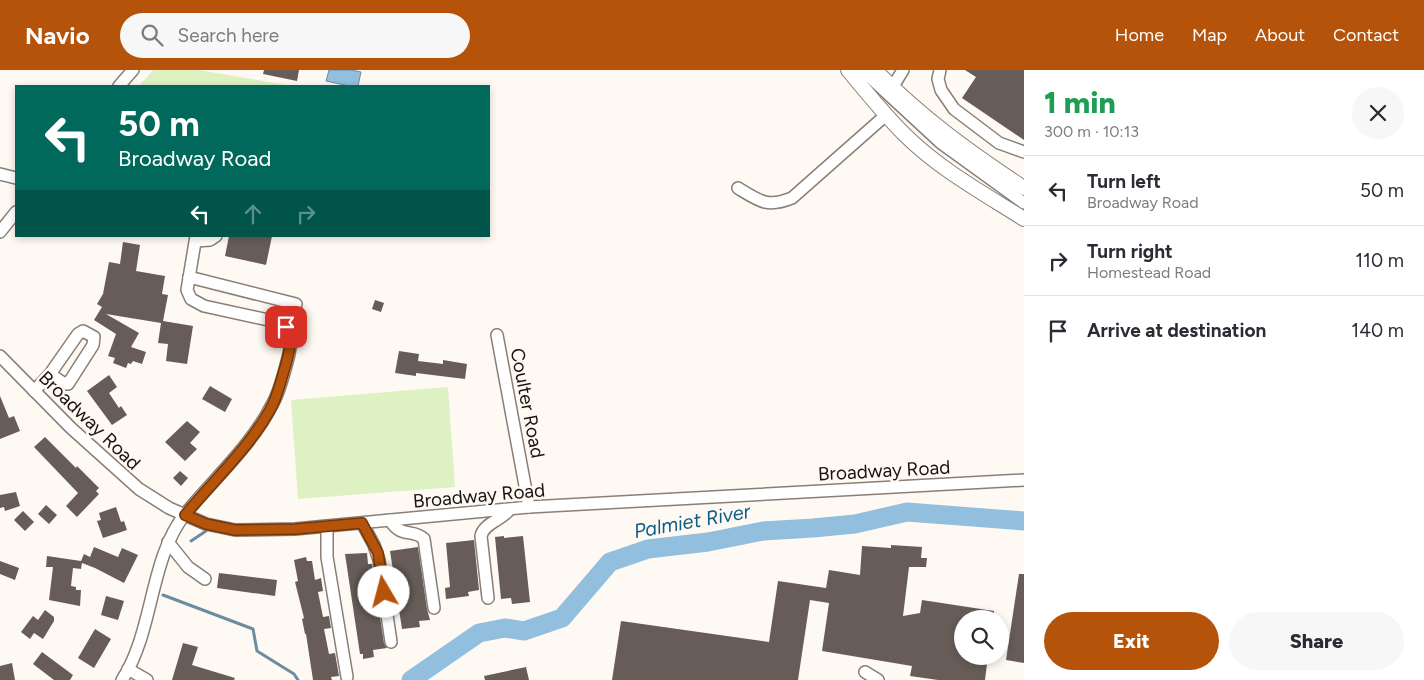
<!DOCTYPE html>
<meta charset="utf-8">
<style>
body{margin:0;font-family:Figtree,sans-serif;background:#f7f7f7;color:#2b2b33;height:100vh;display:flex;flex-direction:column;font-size:19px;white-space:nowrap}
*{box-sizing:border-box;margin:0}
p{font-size:16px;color:#7c7c81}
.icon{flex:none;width:28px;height:28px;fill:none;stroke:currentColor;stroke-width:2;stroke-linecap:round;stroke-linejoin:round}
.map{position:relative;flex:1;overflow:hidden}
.details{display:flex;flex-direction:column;background:#fff;width:400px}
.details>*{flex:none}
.hud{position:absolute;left:15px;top:15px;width:475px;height:152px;border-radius:0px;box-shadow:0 2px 8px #0003;background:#00695c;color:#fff;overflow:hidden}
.controls{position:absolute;left:954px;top:540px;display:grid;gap:10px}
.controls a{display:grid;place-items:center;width:55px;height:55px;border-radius:50%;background:#fff;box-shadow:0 2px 8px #0003;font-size:25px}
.pin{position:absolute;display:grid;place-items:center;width:42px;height:42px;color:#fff;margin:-21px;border-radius:10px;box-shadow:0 2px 8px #0006}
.me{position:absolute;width:55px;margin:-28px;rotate:352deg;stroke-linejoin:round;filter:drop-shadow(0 0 4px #0008)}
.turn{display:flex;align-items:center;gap:18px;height:105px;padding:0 20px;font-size:22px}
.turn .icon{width:65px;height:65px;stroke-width:2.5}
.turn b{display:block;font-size:35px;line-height:42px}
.lanes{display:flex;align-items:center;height:48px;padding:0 20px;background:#0003;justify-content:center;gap:25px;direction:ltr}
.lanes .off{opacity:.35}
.round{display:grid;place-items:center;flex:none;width:52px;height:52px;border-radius:26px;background:#f7f7f7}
.head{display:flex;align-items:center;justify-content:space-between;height:85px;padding:0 20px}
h1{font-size:30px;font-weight:800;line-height:38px;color:#1e9e55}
.primary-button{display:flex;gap:10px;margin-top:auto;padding:10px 20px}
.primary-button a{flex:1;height:58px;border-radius:30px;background:#b45309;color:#fff;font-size:20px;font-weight:800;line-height:58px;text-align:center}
.primary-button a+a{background:#f7f7f7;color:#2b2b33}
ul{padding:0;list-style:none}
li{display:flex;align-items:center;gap:15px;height:70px;padding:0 20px;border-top:1px solid #e1e1e2}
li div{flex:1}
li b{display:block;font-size:19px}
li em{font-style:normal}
header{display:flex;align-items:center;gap:30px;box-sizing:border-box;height:70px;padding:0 25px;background:#b45309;color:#fff}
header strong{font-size:24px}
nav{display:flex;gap:28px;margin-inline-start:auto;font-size:18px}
.search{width:350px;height:45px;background:#f7f7f7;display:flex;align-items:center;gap:12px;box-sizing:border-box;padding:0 18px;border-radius:28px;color:#7c7c81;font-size:19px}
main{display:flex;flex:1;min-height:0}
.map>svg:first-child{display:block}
.green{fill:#def1c3}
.water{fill:#91bfdd;stroke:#6c8ca0}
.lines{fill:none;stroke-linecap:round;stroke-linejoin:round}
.stream{stroke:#6c8ca0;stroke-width:3}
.river{stroke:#91bfdd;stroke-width:19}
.building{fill:#675c58}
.minor-casing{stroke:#887f77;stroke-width:14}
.major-casing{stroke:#887f77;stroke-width:16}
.minor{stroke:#fff;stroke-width:11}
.major{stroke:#fff;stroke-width:14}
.route-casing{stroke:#753606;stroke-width:12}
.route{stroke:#b45309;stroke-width:9}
.labels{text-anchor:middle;stroke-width:5;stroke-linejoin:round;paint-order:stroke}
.street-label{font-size:19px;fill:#171411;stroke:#fff9f4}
.water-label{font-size:20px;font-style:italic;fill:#0e5d85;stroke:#fff9f4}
</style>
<header>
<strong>Navio</strong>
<div class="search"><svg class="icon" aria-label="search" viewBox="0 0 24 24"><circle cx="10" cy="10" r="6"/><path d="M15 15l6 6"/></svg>Search here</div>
<nav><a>Home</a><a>Map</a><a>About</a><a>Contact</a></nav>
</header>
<main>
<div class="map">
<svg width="1024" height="610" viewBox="0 0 1024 610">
<rect width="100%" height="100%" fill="#fff9f4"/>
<!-- green -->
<g class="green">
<path d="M153,0H199L292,16H139Z"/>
<path d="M448,317L455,417L298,429L291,330Z"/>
</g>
<!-- water -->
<path class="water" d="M329,0H351L361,2L358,16H349L326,11Z"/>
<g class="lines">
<!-- stream -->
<g class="stream">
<path d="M191,471L206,461"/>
<path d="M163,525L253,559L257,581L294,604L298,610"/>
</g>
<!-- river -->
<path class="river" d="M411,610L479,563L505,558L524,561L562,548L610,492L648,479L708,472L763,461L813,458L855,454L907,442L1024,451"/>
</g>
<!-- building -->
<g class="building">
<path d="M264,0H299L297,11L263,4Z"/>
<path d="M965,0H1024V70L962,28L976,7Z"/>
<path d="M229,166H272L266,195L225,186Z"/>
<path d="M123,172L140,175L136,201L165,206L162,224L168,225L163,251L193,256L187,294L166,291L168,274L158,273L161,253L106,244L139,263L131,277L146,282L142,294L133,291L131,294L128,293L126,298L113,293L115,288L108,286L116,264L94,250L102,237L97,234L103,224L109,192L120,194Z"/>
<path d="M375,230L384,233L381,242L372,239Z"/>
<path d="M399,281L419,284L418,291L443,294V290L467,294L465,309L416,303V306L395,303Z"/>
<path d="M109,305L117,317L109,323L119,338L121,336L127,345L112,355L87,321Z"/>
<path d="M210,316L232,329L225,342L202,329Z"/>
<path d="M0,326L9,348L14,346L20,361L0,369Z"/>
<path d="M187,351L200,362L190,373L197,379L185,391L165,372Z"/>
<path d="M45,367L76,398L77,396L99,418L96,421L99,424L77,447L66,436L78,423L34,377Z"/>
<path d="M180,401L188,408L181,416L173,408Z"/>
<path d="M16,422L20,436L5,441L4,437L0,438V425Z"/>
<path d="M46,435L57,445L49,454L38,444Z"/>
<path d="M116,437L121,452L124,451L127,460L103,468L97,451L101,450L99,443Z"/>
<path d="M23,441L34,452L25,461L14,450Z"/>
<path d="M504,466V468L523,466L530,532L512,534L511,528L501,529L495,467Z"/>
<path d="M474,470L479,520L468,522L469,526L446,529L445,518L450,517L446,473Z"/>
<path d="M891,475L922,477L921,488H927L926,497H909L903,546L920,543L922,530L994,541L993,549H962V586H988L985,610H938L910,606L912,596L822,581L829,533L810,530L798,610H612L621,551L769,572L778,511L826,518L829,500L860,505L862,476L891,478Z"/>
<path d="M94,477L118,487L122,478L138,485L124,513L95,498L82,493L81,499L73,498L71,516L76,517V520H81L80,536L49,530L53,497H46L47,486L81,491L84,484L90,487Z"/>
<path d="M418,477L427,539L430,550L419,551L420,557L402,559L390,481Z"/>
<path d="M367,483L368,494H372L384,573L387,578L373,580L374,587L363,589V584H360L345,484Z"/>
<path d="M306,487L307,491H312L315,510L321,508L323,521L318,522L323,547L329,546L331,558L324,559L329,584L335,583L339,606L331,607L332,610H313L306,564H305L302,549L304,548L295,512L298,511L294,490Z"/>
<path d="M0,491L19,498L15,510L0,504Z"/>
<path d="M219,503L277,510L275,526L217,518Z"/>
<path d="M1019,504H1024V593L1006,590Z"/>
<path d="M106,526L124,531L118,550L101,545Z"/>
<path d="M45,540L54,547V551L43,569L34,563L30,569L21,562L33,546L38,550Z"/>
<path d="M95,559L111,569L94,598L78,588Z"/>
<path d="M183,573L198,577L192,595L235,608L234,610H172Z"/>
<path d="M42,582L73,605L70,610H54L33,594Z"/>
<path d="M12,593L15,610H0V596Z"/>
<path d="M526,597L529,610H485L484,606Z"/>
</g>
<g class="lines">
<defs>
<g id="minor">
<path d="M862,0L941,73L1024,133"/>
<path d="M940,0L938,9L941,20L954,39L999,73L1024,82"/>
<path d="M119,16L133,0"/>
<path d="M887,22L892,18L903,0"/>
<path d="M0,104L16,108"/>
<path d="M738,118C759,131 767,138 792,128L886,45"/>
<path d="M0,162L16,142"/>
<path d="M196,171L210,170L216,166"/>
<path d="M189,207L296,234L289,262"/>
<path d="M497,265L529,437"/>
<path d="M0,286L71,358L139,419L169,438L206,454L235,460L295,459L529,437L1024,410"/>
<path d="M34,321L50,304L78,264L83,261L94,267L93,275L68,314H65L50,304"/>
<path d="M390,450C401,469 413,458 424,469L434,538"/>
<path d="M362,453L374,475L379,490L391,572"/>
<path d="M327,456V487L347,607"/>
<path d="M168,472L188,497L205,509"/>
<path d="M488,528L481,466C484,453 502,450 509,440"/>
<path d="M128,599L147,610"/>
<path d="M865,602L878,610"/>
<path d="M122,610C154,561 149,490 185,444C214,409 251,376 272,335C280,321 283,306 287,292C291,277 294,265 282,253L204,236L191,229L187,220L196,166"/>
</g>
<g id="major">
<path d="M848,0C866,22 884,44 904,64C939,99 983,123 1024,149"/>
<path d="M875,0C921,47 969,82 1024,118"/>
</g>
</defs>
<!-- minor casing -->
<use href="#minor" class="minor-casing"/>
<!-- major casing -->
<use href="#major" class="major-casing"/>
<!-- minor -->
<use href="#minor" class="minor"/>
<!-- major -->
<use href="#major" class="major"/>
</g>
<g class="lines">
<defs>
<path id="route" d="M286,257C294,269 289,281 286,294C282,307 279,321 273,334C254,373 213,411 185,445L206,454L235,460L296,459L362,453L378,483L384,522"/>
</defs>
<!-- route casing -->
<use href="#route" class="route-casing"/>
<!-- route -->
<use href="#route" class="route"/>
</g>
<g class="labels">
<!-- street labels -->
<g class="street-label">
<text transform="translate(528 333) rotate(79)" y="7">Coulter Road</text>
<text transform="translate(90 350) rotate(44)" y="7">Broadway Road</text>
<text transform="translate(884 400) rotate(-3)" y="7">Broadway Road</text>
<text transform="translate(479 425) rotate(-5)" y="7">Broadway Road</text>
</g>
<!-- water labels -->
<g class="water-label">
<text transform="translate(692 451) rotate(-10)" y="7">Palmiet River</text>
</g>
</g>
</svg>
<div class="controls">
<a><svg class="icon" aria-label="search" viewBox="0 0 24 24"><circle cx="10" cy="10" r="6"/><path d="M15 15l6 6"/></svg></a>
</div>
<div class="pin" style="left:286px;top:257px;background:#d93025"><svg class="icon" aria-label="arrive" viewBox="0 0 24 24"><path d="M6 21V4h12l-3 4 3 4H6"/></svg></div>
<svg class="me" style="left:384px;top:522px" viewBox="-20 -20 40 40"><circle r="19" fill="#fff"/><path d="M0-13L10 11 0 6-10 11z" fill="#b45309"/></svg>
<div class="hud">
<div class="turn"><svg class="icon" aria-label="left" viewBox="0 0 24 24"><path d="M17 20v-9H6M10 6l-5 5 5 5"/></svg><div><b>50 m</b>Broadway Road</div></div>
<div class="lanes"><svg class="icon" aria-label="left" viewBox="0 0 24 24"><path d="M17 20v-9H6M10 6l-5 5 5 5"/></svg><svg class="icon off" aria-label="ahead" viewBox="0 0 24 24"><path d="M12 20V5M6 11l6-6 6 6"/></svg><svg class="icon off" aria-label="right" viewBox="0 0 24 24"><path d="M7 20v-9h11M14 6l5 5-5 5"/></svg></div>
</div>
</div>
<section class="details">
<div class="head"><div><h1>1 min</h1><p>300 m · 10:13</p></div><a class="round"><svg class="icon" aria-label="close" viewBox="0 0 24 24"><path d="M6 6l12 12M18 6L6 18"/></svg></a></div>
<ul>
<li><svg class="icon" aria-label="left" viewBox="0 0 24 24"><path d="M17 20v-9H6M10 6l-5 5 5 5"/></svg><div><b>Turn left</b><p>Broadway Road</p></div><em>50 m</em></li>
<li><svg class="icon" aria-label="right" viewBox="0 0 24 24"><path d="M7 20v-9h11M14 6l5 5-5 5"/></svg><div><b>Turn right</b><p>Homestead Road</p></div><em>110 m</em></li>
<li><svg class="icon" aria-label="arrive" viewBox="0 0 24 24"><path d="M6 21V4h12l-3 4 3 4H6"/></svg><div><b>Arrive at destination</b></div><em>140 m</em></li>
</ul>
<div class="primary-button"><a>Exit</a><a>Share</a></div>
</section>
</main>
